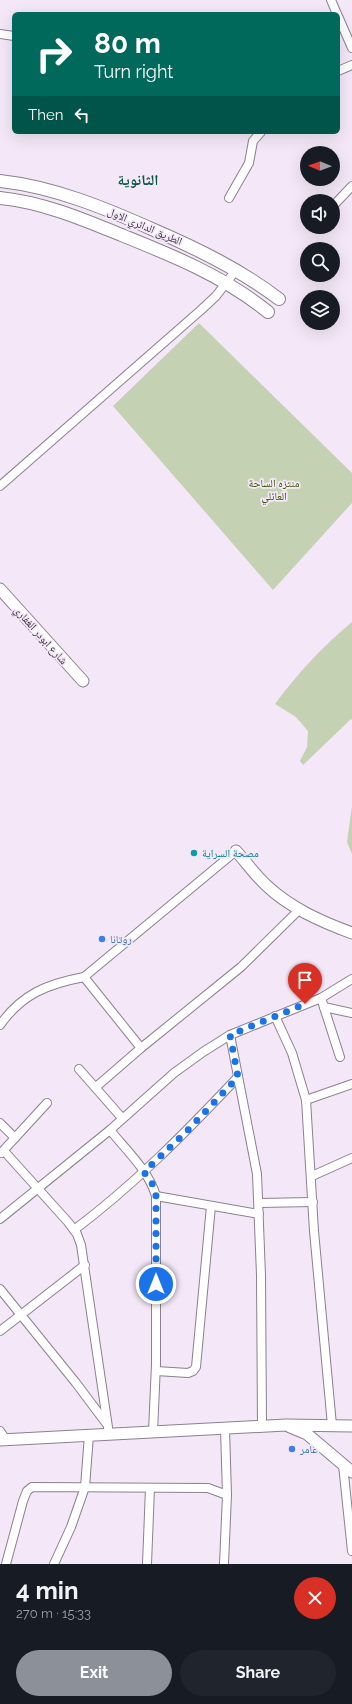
<!DOCTYPE html>
<meta charset="utf-8">
<style>
body{margin:0;font-family:Raleway,"Noto Naskh Arabic",sans-serif;background:#20242c;color:#f1f3f6;height:100vh;display:flex;flex-direction:column;font-size:15px;white-space:nowrap}
*{box-sizing:border-box;margin:0}
p{font-size:13px;color:#9ea1a6}
.icon{flex:none;width:22px;height:22px;fill:none;stroke:currentColor;stroke-width:2;stroke-linecap:round;stroke-linejoin:round}
.map{position:relative;height:1564px;overflow:hidden}
.panel{display:flex;flex-direction:column;background:#171b24;flex:1}
.panel>*{flex:none}
.hud{position:absolute;left:12px;top:12px;width:328px;height:122px;border-radius:6px;box-shadow:0 4px 16px #0002;background:#00695c;color:#fff;overflow:hidden}
.needle{width:26px;rotate:271deg}
.tools{position:absolute;left:300px;top:146px;display:grid;gap:8px}
.tools a{display:grid;place-items:center;width:40px;height:40px;border-radius:50%;background:#171b24;box-shadow:0 4px 16px #0002;font-size:20px}
.pin{position:absolute;display:grid;place-items:center;width:34px;height:34px;color:#fff;margin:-41px -17px;border-radius:50% 50% 50% 0;rotate:-45deg;box-shadow:0 0 4px #0007}
.pin .icon{rotate:45deg}
.me{position:absolute;width:44px;margin:-22px;rotate:0deg;stroke-linejoin:round;filter:drop-shadow(0 0 3px #0008)}
.turn{display:flex;align-items:center;gap:14px;height:84px;padding:0 16px;font-size:18px}
.turn .icon{width:52px;height:52px;stroke-width:2.5}
.turn b{display:block;font-size:28px;line-height:34px}
.then{display:flex;align-items:center;height:38px;padding:0 16px;background:#0003;gap:8px;font-size:15px}
.round{display:grid;place-items:center;flex:none;width:42px;height:42px;border-radius:21px;background:#20242c}
.overview{display:flex;align-items:center;justify-content:space-between;height:68px;padding:0 16px}
h1{font-size:24px;font-weight:700;line-height:30px}
.button{display:flex;gap:8px;margin-top:auto;padding:8px 16px}
.button a{flex:1;height:46px;border-radius:24px;background:#8c9099;color:#fff;font-size:16px;font-weight:700;line-height:46px;text-align:center}
.button a+a{background:#20242c;color:#f1f3f6}
.map>svg:first-child{display:block}
.green{fill:#c4d1b3}
.lines{fill:none;stroke-linecap:round;stroke-linejoin:round}
.street-casing{stroke:#8b808f;stroke-width:10}
.secondary-casing{stroke:#8b808f;stroke-width:13}
.primary-casing{stroke:#8b808f;stroke-width:14}
.street{stroke:#fff;stroke-width:8}
.secondary{stroke:#fff;stroke-width:11}
.primary{stroke:#fff;stroke-width:12}
.route{stroke:#1a73e8;stroke-width:7;stroke-dasharray:0 12.6}
.culture-dot{fill:#0f9aa8;stroke:#f4e8f8;stroke-width:1.5}
.shop-dot{fill:#3f7fe0;stroke:#f4e8f8;stroke-width:1.5}
.labels{text-anchor:middle;stroke-width:3.5;stroke-linejoin:round;paint-order:stroke}
.street-label{font-size:11px;fill:#353137;stroke:#f4e8f8}
.park-label{font-size:11px;fill:#3a5201;stroke:#f4e8f8}
.culture-label{font-size:11px;fill:#0d838f;stroke:#f4e8f8;text-anchor:start}
.shop-label{font-size:11px;fill:#366cbe;stroke:#f4e8f8;text-anchor:start}
.district-label{font-size:15px;font-weight:bold;fill:#075741;stroke:#f4e8f8}
</style>
<div class="map">
<svg width="352" height="1564" viewBox="0 0 352 1564">
<rect width="100%" height="100%" fill="#f4e8f8"/>
<!-- green -->
<g class="green">
<path d="M199,323L352,473V503L273,590L113,406Z"/>
<path d="M352,622V720L351,719L303,765L300,761L307,747L308,731L296,717L275,704C298,673 322,647 352,622Z"/>
<path d="M352,806V854L347,842Z"/>
</g>
<g class="lines">
<defs>
<g id="street">
<path d="M331,0L337,14"/>
<path d="M338,16L352,48"/>
<path d="M0,34L14,36"/>
<path d="M338,71L352,65"/>
<path d="M229,198L249,163L253,141L261,132"/>
<path d="M333,206L352,186"/>
<path d="M0,486L201,310L216,296L236,270"/>
<path d="M84,977L236,851"/>
<path d="M321,998L340,1057"/>
<path d="M324,1007L352,1013"/>
<path d="M275,1016L292,1053L306,1100L314,1231L332,1425"/>
<path d="M0,1025C22,994 47,984 84,977L141,1048"/>
<path d="M230,1035L257,1174L261,1275L262,1426"/>
<path d="M79,1069L122,1118"/>
<path d="M96,1087L141,1048L241,967L300,909"/>
<path d="M306,1100L352,1084"/>
<path d="M0,1123L15,1138"/>
<path d="M110,1130C126,1150 149,1171 156,1196V1364L153,1432"/>
<path d="M4,1151L68,1222L77,1234L81,1245L109,1434"/>
<path d="M1,1153L47,1103"/>
<path d="M312,1176L352,1158"/>
<path d="M156,1196L259,1214"/>
<path d="M259,1203L313,1202"/>
<path d="M0,1219L110,1130L174,1073L203,1052L230,1035L321,998L352,979"/>
<path d="M74,1230C134,1185 186,1132 238,1077"/>
<path d="M0,1289L76,1383L106,1423"/>
<path d="M0,1331L85,1265"/>
<path d="M156,1371L188,1373L193,1371L196,1367L211,1206"/>
<path d="M0,1431L7,1441"/>
<path d="M343,1465L352,1551"/>
<path d="M6,1564L23,1501L27,1491L32,1487L208,1488L227,1495"/>
<path d="M54,1564L71,1527L85,1487L89,1435"/>
<path d="M147,1564L150,1488"/>
<path d="M224,1564L227,1495L225,1429"/>
</g>
<g id="secondary">
<path d="M0,589L83,681"/>
<path d="M236,851C246,862 255,875 266,885C290,908 322,922 352,933"/>
<path d="M290,1427L307,1434L352,1472"/>
<path d="M0,1440L286,1425L352,1426"/>
</g>
<g id="primary">
<path d="M0,181C54,187 105,208 154,230C198,249 241,270 279,299"/>
<path d="M0,198C41,202 80,218 119,234C171,255 224,276 268,312"/>
</g>
</defs>
<!-- street casing -->
<use href="#street" class="street-casing"/>
<!-- secondary casing -->
<use href="#secondary" class="secondary-casing"/>
<!-- primary casing -->
<use href="#primary" class="primary-casing"/>
<!-- street -->
<use href="#street" class="street"/>
<!-- secondary -->
<use href="#secondary" class="secondary"/>
<!-- primary -->
<use href="#primary" class="primary"/>
</g>
<g class="lines">
<!-- route -->
<path class="route" d="M156,1284V1196L153,1185L144,1172L187,1131L238,1077L230,1035L305,1004"/>
</g>
<!-- markers -->
<circle class="culture-dot" cx="194" cy="853" r="4"/>
<g class="shop-dot">
<circle cx="102" cy="939" r="4"/>
<circle cx="292" cy="1449" r="4"/>
</g>
<g class="labels">
<!-- street labels -->
<g class="street-label">
<text transform="translate(145 226) rotate(23)" y="4">الطريق الدائري الاول</text>
<text transform="translate(41 635) rotate(48)" y="4">شارع ابودر الغفاري</text>
</g>
<!-- park labels -->
<g class="park-label">
<text x="274" y="487">منتزه الساحة<tspan x="274" dy="13">العائلي</tspan></text>
</g>
<!-- culture labels -->
<g class="culture-label">
<text x="202" y="857">مصحة السراية</text>
</g>
<!-- shop labels -->
<g class="shop-label">
<text x="110" y="943">روتانا</text>
<text x="300" y="1453">عامر</text>
</g>
<!-- district labels -->
<g class="district-label">
<text x="138" y="185">الثانوية</text>
</g>
</g>
</svg>
<div class="tools">
<a><svg class="needle" viewBox="-14 -14 28 28"><path d="M0-13l5 13h-10z" fill="#e53935"/><path d="M0 13l5-13h-10z" fill="#9ea1a6"/></svg></a>
<a><svg class="icon" aria-label="sound" viewBox="0 0 24 24"><path d="M4 9h4l5-4v14l-5-4H4zM17 9q2 3 0 6"/></svg></a>
<a><svg class="icon" aria-label="search" viewBox="0 0 24 24"><circle cx="10" cy="10" r="6"/><path d="M15 15l6 6"/></svg></a>
<a><svg class="icon" aria-label="layers" viewBox="0 0 24 24"><path d="M12 4l9 5-9 5-9-5zM3 14l9 5 9-5"/></svg></a>
</div>
<div class="pin" style="left:305px;top:1004px;background:#d93025"><svg class="icon" aria-label="arrive" viewBox="0 0 24 24"><path d="M6 21V4h12l-3 4 3 4H6"/></svg></div>
<svg class="me" style="left:156px;top:1284px" viewBox="-20 -20 40 40"><circle r="17" fill="#1a73e8" stroke="#fff" stroke-width="3"/><path d="M0-11L8 9 0 5-8 9z" fill="#fff"/></svg>
<div class="hud">
<div class="turn"><svg class="icon" aria-label="right" viewBox="0 0 24 24"><path d="M7 20v-9h11M14 6l5 5-5 5"/></svg><div><b>80 m</b>Turn right</div></div>
<div class="then">Then<svg class="icon" aria-label="left" viewBox="0 0 24 24"><path d="M17 20v-9H6M10 6l-5 5 5 5"/></svg></div>
</div>
</div>
<section class="panel">
<div class="overview"><div><h1>4 min</h1><p>270 m · 15:33</p></div><a class="round" style="background:#d93025;color:#fff"><svg class="icon" aria-label="close" viewBox="0 0 24 24"><path d="M6 6l12 12M18 6L6 18"/></svg></a></div>
<div class="button"><a>Exit</a><a>Share</a></div>
</section>
